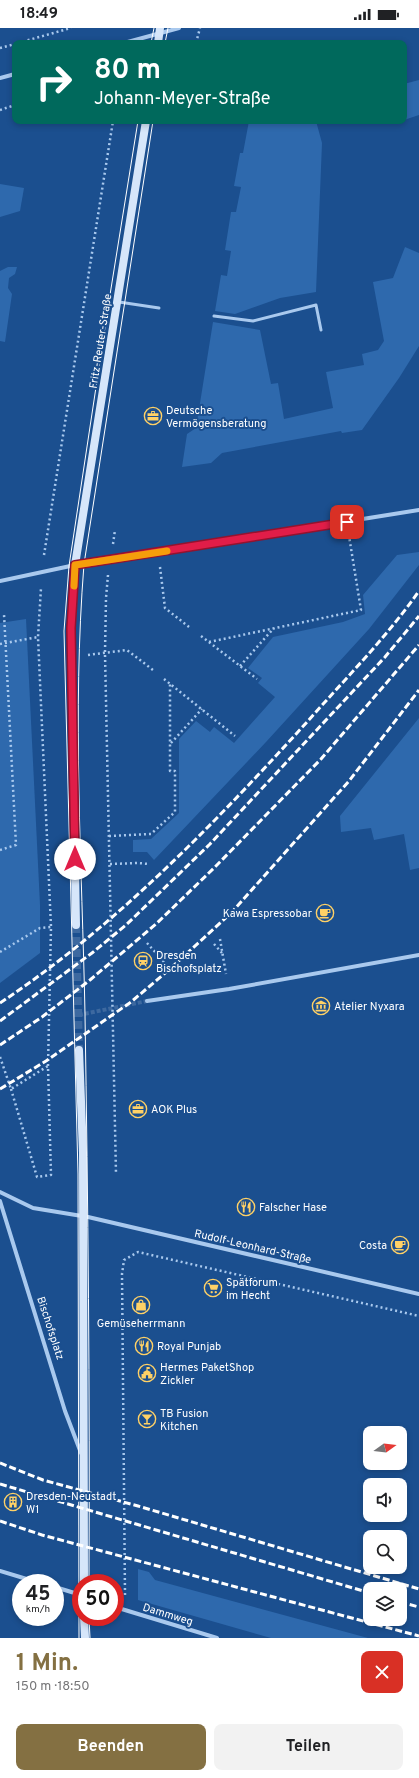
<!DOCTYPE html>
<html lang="de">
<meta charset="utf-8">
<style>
body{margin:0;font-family:Overpass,sans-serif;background:#f2f2f2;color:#202124;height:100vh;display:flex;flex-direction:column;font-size:15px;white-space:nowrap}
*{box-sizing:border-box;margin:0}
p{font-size:13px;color:#757577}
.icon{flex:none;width:22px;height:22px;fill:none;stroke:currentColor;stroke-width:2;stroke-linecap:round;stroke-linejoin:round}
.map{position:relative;height:1610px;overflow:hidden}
.panel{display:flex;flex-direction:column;background:#fff;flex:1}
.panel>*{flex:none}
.banner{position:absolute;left:12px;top:12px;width:395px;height:84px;border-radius:8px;box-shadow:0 2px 6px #0003;background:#00695c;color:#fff;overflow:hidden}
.needle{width:26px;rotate:75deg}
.fabs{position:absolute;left:363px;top:1398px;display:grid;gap:8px}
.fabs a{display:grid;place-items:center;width:44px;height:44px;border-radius:8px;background:#fff;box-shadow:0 2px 6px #0003;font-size:20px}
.speed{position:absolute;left:12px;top:1546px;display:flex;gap:8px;font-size:20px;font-weight:700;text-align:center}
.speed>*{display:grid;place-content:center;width:52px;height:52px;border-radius:50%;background:#fff;box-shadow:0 2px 6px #0003;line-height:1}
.speed small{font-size:10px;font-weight:400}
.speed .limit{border:6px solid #d22;background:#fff;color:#111}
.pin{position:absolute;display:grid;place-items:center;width:34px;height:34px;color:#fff;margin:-17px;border-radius:8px;box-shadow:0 2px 6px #0006}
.me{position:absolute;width:44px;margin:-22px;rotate:0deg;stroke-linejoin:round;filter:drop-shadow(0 0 3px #0008)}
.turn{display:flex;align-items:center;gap:14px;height:84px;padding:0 16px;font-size:18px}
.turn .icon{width:52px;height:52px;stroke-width:2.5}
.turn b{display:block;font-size:28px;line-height:34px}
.round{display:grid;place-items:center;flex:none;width:42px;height:42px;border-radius:8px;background:#f2f2f2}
.summary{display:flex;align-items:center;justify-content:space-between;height:68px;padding:0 16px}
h1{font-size:24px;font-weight:700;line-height:30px;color:#847042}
.cta{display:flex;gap:8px;margin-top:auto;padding:8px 16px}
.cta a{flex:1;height:46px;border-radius:8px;background:#847042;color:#fff;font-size:16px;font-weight:700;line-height:46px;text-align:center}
.cta a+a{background:#f2f2f2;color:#202124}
.status{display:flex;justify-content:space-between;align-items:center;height:28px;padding:0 20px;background:#fff;direction:ltr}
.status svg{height:11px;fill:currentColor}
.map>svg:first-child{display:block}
.green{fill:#2e69ad}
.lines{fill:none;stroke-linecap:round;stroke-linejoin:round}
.minor-tunnel{stroke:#3d69a0;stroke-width:4;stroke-dasharray:4 2;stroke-linecap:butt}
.secondary-tunnel{stroke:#3d69a0;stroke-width:8;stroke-dasharray:8 4;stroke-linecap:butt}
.path{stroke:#a9c9ee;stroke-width:2.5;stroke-dasharray:2 3;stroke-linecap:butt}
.service{stroke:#a9c9ee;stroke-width:3}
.minor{stroke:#a9c9ee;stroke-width:4}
.secondary{stroke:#d6e6fa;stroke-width:8}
.tram{stroke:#fff;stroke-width:1}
.rail{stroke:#fff;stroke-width:3;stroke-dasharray:7 3;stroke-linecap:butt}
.route-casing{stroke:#92132f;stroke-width:10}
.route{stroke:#e11d48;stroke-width:7}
.slow{stroke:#f59e0b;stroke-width:7}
.labels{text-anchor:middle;stroke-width:4;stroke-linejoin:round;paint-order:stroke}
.street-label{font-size:11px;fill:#fff;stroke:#1b4f8f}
.poi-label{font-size:11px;fill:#fff;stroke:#1b4f8f;text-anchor:start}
</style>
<div class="status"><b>18:49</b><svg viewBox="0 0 49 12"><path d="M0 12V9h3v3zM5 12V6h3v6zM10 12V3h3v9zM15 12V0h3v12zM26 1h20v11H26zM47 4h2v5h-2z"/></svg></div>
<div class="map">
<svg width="419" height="1610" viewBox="0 0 419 1610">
<rect width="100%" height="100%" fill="#1b4f8f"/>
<!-- green -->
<g class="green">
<path d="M419,52V87L404,92V56Z"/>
<path d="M249,93H316L322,115L316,264L280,270L235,286L215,283L221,247L227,248L231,223L225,222L231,184H236L241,159L234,158L240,125H243Z"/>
<path d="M0,156L24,160L20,183L0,189Z"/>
<path d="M405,219L419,225V318L399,350L362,402L342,405L341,403L222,425L211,435L182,439L187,406L196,400L213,294L260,302L271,356L278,355L284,391L333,380L326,344L364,337L362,326L378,322L384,313L373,254L393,250Z"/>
<path d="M8,239H17L15,246L9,250L8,260L12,266L5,314L0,313V243Z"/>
<path d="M419,524V537L369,601L266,714L154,832L147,824H133V812L151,811L179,785V711L196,693L210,704L214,699L234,715L275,669L258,655L262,650L248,640L273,609L343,594L365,586L363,567L397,527Z"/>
<path d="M26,591L40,877V925L0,955V595Z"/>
<path d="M419,690V840L410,842L404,806L374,812L371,800L341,804L340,788Z"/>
<path d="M138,1541L149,1544L155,1552L368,1610H271L138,1572Z"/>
</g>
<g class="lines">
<!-- minor-tunnel -->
<path class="minor-tunnel" d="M79,987L147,973"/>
<!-- secondary-tunnel -->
<path class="secondary-tunnel" d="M76,897L79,1022"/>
<!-- path -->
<g class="path">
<path d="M18,15L71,0"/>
<path d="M196,15L200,0"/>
<path d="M0,20L15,16"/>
<path d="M0,82L15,77"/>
<path d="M113,516L115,502"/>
<path d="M44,527L113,93"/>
<path d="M160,539L165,580L189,599"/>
<path d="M108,547L106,570L105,625L116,1146"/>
<path d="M201,608L257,651"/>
<path d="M209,614L361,582L349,508"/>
<path d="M0,616L38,609"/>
<path d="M88,627L127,622L153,642"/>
<path d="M240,638L274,600"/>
<path d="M164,651L235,708"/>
<path d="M171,715L202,681"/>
<path d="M109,808L151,806L175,784V743H170V656"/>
<path d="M0,822L16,817L4,586"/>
<path d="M110,836L138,835L149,836"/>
<path d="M220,911L226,946"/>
<path d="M147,915L156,925L158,922"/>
<path d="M214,916L222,925"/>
<path d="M0,924L40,900L51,899"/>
<path d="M156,925L164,934"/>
<path d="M0,1029L11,1061L48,1038"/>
<path d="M11,1061L37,1149L51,1147L48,1038L51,899L38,609L41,560"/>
<path d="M125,1567L122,1246L124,1232L138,1224L419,1288"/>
</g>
<!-- service -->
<g class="service">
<path d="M119,274L159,280"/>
<path d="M214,288L253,293L316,277L321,302"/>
</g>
<!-- minor -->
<g class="minor">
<path d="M124,15L179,0"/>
<path d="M0,50L15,46"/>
<path d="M0,553L75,537L419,482"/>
<path d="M147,973L229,961L419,927"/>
<path d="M0,1164L33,1180L88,1189L419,1266"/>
<path d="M0,1173L65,1383L81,1425"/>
<path d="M0,1543L40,1555"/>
<path d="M55,1559L81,1567"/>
<path d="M115,1579L217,1610"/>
</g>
<!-- secondary -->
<g class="secondary">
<path d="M158,15L160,0"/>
<path d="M76,897L71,600L75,537L146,93"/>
<path d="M79,1022L83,1125L84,1555"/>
<path d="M84,1589L85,1610"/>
</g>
<!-- tram -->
<g class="tram">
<path d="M151,15L154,0"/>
<path d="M165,15L168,0"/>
<path d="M89,1555C90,1365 88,1176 85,986C82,836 72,686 84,536L153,93"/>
<path d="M89,1589L90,1610"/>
<path d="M79,1610L78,1146L64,603L69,538L109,273L138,93"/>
</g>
<!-- rail -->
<g class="rail">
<path d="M0,975C116,898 214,796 307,694C345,651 386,610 419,563"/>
<path d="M0,993L92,925L126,897L210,816L385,629L419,588"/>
<path d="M0,1017L42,989L90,952L156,896L215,839L321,731L419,617"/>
<path d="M0,1061L46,1033L131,974L171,940L232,884L349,753L419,662"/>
<path d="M0,1435L43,1452L138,1478L419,1561"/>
<path d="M0,1456L370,1565"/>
<path d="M0,1493L42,1507L419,1608"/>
<path d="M400,1574L419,1579"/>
</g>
</g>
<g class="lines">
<defs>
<path id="route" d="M75,831L71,600L75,537L347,494"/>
</defs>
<!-- route casing -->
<use href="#route" class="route-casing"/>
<!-- route -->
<use href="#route" class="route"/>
<!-- slow -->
<path class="slow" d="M74,558L75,537L167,523"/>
</g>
<!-- icons -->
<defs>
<symbol id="office-ring" viewBox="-11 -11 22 22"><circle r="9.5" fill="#1b4f8f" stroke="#ffd166" stroke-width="1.5"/><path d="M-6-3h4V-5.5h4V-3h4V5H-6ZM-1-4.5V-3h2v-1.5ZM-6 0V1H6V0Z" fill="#ffd166"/></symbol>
<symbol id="cafe-ring" viewBox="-11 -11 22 22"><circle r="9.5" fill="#1b4f8f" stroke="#ffd166" stroke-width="1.5"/><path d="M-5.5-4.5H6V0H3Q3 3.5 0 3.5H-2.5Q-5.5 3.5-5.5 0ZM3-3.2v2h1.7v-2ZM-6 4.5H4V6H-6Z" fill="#ffd166"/></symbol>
<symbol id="station-ring" viewBox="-11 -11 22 22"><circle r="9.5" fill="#1b4f8f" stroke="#ffd166" stroke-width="1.5"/><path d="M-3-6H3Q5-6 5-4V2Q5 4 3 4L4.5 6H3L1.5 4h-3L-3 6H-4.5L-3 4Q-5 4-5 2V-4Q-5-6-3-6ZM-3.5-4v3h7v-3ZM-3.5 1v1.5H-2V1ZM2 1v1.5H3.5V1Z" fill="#ffd166"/></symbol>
<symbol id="museum-ring" viewBox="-11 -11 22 22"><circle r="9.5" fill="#1b4f8f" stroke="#ffd166" stroke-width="1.5"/><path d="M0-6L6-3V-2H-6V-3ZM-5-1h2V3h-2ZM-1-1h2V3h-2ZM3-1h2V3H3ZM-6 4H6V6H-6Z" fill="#ffd166"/></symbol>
<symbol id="restaurant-ring" viewBox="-11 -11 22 22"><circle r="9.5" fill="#1b4f8f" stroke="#ffd166" stroke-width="1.5"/><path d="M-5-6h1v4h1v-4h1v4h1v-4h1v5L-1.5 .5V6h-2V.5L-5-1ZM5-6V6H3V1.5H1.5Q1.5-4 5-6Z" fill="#ffd166"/></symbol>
<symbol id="supermarket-ring" viewBox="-11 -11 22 22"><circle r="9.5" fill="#1b4f8f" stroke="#ffd166" stroke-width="1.5"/><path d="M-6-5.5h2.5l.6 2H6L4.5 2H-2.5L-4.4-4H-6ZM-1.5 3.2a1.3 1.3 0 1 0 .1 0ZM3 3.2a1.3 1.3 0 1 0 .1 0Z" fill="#ffd166"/></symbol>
<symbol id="shop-ring" viewBox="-11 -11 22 22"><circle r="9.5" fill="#1b4f8f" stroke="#ffd166" stroke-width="1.5"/><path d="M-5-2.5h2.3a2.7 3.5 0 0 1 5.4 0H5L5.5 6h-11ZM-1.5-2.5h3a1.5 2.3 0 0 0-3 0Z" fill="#ffd166"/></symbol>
<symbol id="civic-ring" viewBox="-11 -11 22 22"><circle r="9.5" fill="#1b4f8f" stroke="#ffd166" stroke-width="1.5"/><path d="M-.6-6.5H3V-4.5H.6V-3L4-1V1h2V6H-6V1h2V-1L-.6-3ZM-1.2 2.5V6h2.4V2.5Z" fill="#ffd166"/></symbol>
<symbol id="bar-ring" viewBox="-11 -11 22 22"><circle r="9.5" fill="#1b4f8f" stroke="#ffd166" stroke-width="1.5"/><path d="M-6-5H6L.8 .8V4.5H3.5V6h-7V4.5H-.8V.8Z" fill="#ffd166"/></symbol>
<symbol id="building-ring" viewBox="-11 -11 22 22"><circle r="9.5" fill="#1b4f8f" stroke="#ffd166" stroke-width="1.5"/><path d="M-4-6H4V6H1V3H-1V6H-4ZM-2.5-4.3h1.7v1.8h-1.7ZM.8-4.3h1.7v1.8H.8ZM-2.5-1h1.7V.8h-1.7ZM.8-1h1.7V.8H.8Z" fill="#ffd166"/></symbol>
</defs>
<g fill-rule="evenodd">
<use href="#office-ring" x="143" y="378" width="20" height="20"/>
<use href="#cafe-ring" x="315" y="875" width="20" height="20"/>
<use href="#station-ring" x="133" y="923" width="20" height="20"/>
<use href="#museum-ring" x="311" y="968" width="20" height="20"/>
<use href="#office-ring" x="128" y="1071" width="20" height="20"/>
<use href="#restaurant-ring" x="236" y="1169" width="20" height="20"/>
<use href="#cafe-ring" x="390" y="1207" width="20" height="20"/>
<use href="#supermarket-ring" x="203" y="1250" width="20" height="20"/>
<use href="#shop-ring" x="131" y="1267" width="20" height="20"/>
<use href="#restaurant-ring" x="134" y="1308" width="20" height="20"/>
<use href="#civic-ring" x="137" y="1335" width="20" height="20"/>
<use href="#bar-ring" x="137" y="1381" width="20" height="20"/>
<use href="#building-ring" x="3" y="1464" width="20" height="20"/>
</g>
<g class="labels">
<!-- street labels -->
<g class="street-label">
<text transform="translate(100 313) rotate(-81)" y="4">Fritz-Reuter-Straße</text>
<text transform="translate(253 1218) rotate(13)" y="4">Rudolf-Leonhard-Straße</text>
<text transform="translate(51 1300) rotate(72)" y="4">Bischofsplatz</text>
<text transform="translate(168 1586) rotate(17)" y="4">Dammweg</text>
</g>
<!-- poi labels -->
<g class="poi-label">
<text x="166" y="386">Deutsche<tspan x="166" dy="13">Vermögensberatung</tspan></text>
<text x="312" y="889" text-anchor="end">Kawa Espressobar</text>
<text x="156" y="931">Dresden<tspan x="156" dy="13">Bischofsplatz</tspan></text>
<text x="334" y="982">Atelier Nyxara</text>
<text x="151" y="1085">AOK Plus</text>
<text x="259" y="1183">Falscher Hase</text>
<text x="387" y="1221" text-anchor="end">Costa</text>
<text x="226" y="1258">Spätforum<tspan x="226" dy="13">im Hecht</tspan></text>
<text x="141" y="1299" text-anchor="middle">Gemüseherrmann</text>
<text x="157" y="1322">Royal Punjab</text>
<text x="160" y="1343">Hermes PaketShop<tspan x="160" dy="13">Zickler</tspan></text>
<text x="160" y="1389">TB Fusion<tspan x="160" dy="13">Kitchen</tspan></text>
<text x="26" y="1472">Dresden-Neustadt<tspan x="26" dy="13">W1</tspan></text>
</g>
</g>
</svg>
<div class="fabs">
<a><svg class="needle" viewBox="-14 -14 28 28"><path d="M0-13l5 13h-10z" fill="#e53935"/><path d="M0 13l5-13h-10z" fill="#757577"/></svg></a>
<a><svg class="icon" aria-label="sound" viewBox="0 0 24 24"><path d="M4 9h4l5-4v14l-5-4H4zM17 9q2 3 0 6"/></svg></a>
<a><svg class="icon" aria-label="search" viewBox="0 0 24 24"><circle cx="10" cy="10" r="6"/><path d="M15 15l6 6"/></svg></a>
<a><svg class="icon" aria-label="layers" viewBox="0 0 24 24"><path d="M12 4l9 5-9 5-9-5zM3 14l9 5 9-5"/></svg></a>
</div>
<div class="speed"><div>45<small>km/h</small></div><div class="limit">50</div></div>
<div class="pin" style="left:347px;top:494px;background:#d93025"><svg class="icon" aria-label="arrive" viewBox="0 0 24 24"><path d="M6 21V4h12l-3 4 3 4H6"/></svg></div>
<svg class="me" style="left:75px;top:831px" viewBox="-20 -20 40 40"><circle r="19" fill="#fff"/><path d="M0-13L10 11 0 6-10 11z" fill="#e11d48"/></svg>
<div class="banner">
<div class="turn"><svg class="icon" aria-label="right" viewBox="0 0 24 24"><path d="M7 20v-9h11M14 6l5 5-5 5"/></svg><div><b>80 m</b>Johann-Meyer-Straße</div></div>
</div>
</div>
<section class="panel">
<div class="summary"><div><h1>1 Min.</h1><p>150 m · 18:50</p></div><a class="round" style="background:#d93025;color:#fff"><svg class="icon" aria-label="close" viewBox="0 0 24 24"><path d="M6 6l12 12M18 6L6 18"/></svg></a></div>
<div class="cta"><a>Beenden</a><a>Teilen</a></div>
</section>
